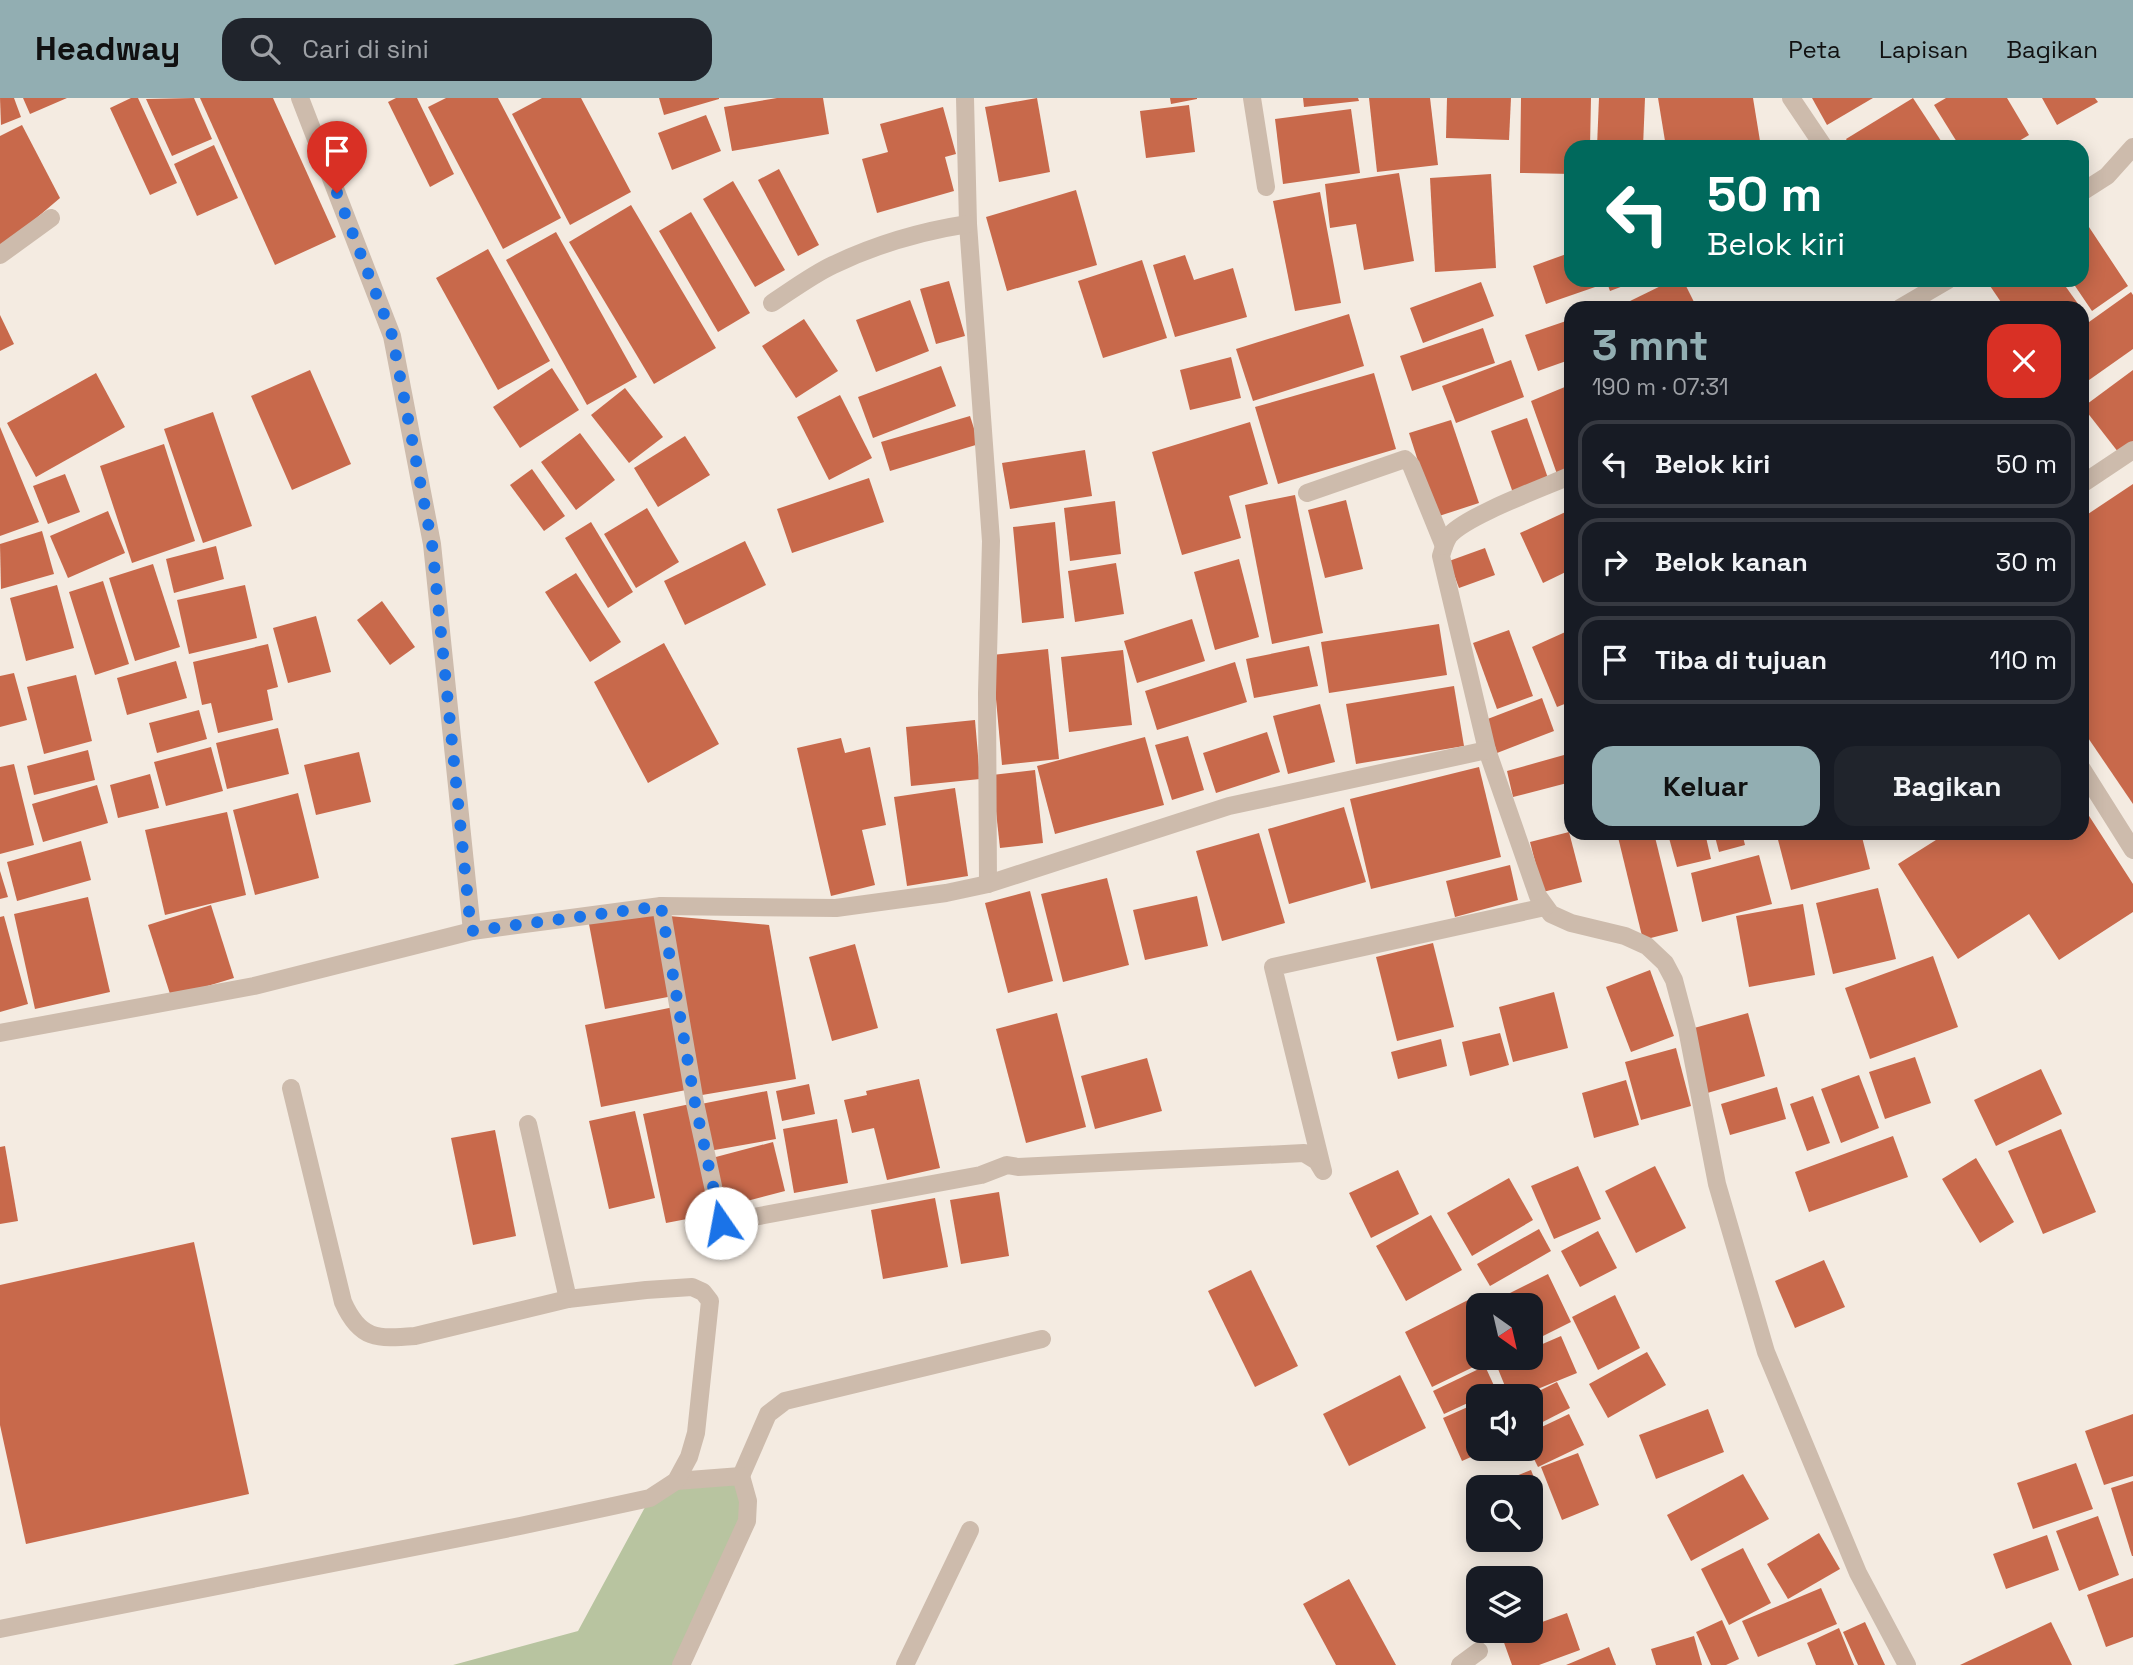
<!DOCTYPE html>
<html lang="id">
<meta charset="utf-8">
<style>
body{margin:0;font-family:"Space Grotesk",sans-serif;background:#20242c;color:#f1f3f6;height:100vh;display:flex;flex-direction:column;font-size:26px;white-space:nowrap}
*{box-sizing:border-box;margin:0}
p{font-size:23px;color:#9ea1a6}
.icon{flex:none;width:38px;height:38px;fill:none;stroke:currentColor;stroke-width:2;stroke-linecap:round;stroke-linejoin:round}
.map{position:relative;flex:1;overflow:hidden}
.drawer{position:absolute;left:1564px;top:203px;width:525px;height:539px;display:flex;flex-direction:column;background:#171b24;border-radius:21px;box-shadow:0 4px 18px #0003}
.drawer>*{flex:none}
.guide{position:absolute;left:1564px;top:42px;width:525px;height:147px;border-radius:21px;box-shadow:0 4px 18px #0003;background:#00695c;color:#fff;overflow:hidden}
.needle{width:46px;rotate:146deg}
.tools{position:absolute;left:1466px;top:1195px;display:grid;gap:14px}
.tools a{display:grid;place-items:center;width:77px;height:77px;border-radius:14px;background:#171b24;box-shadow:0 4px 18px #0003;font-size:35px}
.pin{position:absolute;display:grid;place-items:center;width:60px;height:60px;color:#fff;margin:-72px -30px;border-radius:50% 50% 50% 0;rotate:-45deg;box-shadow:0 0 7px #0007}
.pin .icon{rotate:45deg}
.me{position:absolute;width:77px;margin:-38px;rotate:348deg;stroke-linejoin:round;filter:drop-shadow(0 0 5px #0008)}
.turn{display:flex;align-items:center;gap:24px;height:147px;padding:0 28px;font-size:32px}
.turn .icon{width:91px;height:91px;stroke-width:2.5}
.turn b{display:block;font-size:49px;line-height:60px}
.round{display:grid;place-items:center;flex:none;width:74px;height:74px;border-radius:21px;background:#20242c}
.head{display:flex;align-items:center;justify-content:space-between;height:119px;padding:0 28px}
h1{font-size:42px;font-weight:600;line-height:52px;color:#92aeb2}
.cta{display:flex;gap:14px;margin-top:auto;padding:14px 28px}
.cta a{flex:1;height:80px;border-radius:21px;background:#92aeb2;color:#111;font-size:28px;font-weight:600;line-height:80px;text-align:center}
.cta a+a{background:#20242c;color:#f1f3f6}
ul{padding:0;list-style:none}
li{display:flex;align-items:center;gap:21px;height:88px;margin:0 14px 10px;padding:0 14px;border:4px solid #363941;border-radius:21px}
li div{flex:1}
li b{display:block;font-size:26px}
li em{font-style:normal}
header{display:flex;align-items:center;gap:42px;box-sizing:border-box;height:98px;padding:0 35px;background:#92aeb2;color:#111}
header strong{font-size:33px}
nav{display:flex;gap:38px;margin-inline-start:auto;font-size:24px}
.search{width:490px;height:63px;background:#20242c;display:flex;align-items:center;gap:18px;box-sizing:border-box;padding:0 24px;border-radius:21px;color:#9ea1a6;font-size:26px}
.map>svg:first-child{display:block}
.green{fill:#b8c4a0}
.building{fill:#c8694b}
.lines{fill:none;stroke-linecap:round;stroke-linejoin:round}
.lane{stroke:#cdbbac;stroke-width:18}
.street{stroke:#cdbbac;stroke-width:18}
.route{stroke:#1a73e8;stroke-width:12;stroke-dasharray:0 21.6}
</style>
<header>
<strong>Headway</strong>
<div class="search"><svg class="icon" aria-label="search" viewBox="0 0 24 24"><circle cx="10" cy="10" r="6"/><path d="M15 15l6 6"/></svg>Cari di sini</div>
<nav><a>Peta</a><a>Lapisan</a><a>Bagikan</a></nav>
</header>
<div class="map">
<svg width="2133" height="1567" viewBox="0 0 2133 1567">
<rect width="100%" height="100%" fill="#f4ebe1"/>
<!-- green -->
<path class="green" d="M741,1378L748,1403L681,1567H453L578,1533L650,1400L676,1383Z"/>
<!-- building -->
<g class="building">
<path d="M0,0H14L21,19L1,27Z"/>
<path d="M23,0H67L30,16Z"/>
<path d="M131,0H138L177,85L150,97L110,10Z"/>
<path d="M194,0L212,41L172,58L146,1Z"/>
<path d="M200,0H273L336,139L275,167Z"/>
<path d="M396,0H417L454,76L430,89L388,4Z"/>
<path d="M446,0H498L561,120L503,151L428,9Z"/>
<path d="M542,0H581L631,94L570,127L512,16Z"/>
<path d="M659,0H719V1L664,17Z"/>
<path d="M777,0H823L829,36L732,53L724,9Z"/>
<path d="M1037,0L1050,74L999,84L985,9Z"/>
<path d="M1170,0H1197V1L1171,6Z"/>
<path d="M1303,0H1358L1359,3L1304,9Z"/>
<path d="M1369,0H1430L1438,67L1377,74Z"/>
<path d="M1447,0H1511L1509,42L1446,40Z"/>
<path d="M1521,0H1591L1590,49H1572V76L1520,75Z"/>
<path d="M1599,0H1645L1643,49H1597Z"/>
<path d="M1658,0H1753L1760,43L1720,49H1666Z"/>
<path d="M1812,0H1873L1827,27Z"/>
<path d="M1913,0L1945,49H1851L1846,41Z"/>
<path d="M1946,0H2007L2029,37L2009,49H1960L1934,7Z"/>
<path d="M2042,0H2095L2098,4L2057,27Z"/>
<path d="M1189,7L1195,54L1146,60L1140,13Z"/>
<path d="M943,9L956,56L945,59L954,93L877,115L862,61L888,54L880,26Z"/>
<path d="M1351,11L1360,75L1283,86L1275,21Z"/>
<path d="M706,17L721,53L672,72L658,35Z"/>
<path d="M22,27L60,100L0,151V38Z"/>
<path d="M214,47L238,100L197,118L174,66Z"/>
<path d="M779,71L819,147L798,158L758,82Z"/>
<path d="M1399,75L1414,163L1364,172L1356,126L1330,130L1325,86Z"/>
<path d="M1491,76L1496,170L1435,174L1430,80Z"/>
<path d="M733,83L785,172L755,189L703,101Z"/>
<path d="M1076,92L1097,167L1007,193L986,119Z"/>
<path d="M1320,94L1341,205L1295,213L1273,103Z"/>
<path d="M631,107L716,250L654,286L569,144Z"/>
<path d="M691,114L750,215L718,234L659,133Z"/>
<path d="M2085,123L2128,188L2092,213L2071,182H2082V125Z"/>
<path d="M556,134L637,279L587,307L506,162Z"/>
<path d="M488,151L550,263L498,292L436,180Z"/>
<path d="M1572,154V182H1595L1598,188L1546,206L1533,168Z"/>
<path d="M1185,157L1194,182L1233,170L1247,219L1175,239L1153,167Z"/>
<path d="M1142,162L1167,240L1103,260L1078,183Z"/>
<path d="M1606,182H1639L1610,193Z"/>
<path d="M1673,182H1683L1697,210H1631L1628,204Z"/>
<path d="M1986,182H2061L2081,210H2005Z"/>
<path d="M949,183L965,238L936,246L920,191Z"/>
<path d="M1481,184L1494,218L1423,245L1410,210Z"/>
<path d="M2131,194L2133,197V251L2082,287V229Z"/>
<path d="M910,202L929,253L876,274L856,222Z"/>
<path d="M1617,204L1620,210H1602Z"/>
<path d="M1349,216L1364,268L1253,303L1236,251Z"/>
<path d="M0,217L14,246L0,253Z"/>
<path d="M804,221L838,273L796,300L762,248Z"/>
<path d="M1572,221V261L1538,273L1525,237Z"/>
<path d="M1483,230L1495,265L1412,293L1400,258Z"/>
<path d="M1231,259L1241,300L1190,312L1180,272Z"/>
<path d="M1511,262L1524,299L1456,325L1442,288Z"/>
<path d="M941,268L956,308L873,340L858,299Z"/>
<path d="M552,270L579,312L520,350L493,309Z"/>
<path d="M310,272L351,366L292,392L251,298Z"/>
<path d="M2133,272V350L2122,359L2083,309Z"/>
<path d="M96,275L125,329L36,379L7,325Z"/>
<path d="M1374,275L1396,351L1278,386L1255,309Z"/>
<path d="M1572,286V370L1557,376L1531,303Z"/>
<path d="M625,290L663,339L629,365L591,317Z"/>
<path d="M840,297L872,360L829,382L797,319Z"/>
<path d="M213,314L252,428L203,445L164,331Z"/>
<path d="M970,318L979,346L890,373L881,344Z"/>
<path d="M1527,320L1549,383L1513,395L1491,333Z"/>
<path d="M1451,322L1479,405L1436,419L1409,335Z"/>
<path d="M1250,324L1268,386L1229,398L1241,440L1182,457L1152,354Z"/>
<path d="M0,329L39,424L0,438Z"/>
<path d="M580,335L615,382L576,412L541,364Z"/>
<path d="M685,338L710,377L658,409L634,370Z"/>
<path d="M164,346L195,443L132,465L100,368Z"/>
<path d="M1085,352L1092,398L1010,411L1002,365Z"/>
<path d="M532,371L565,418L544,433L510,387Z"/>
<path d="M65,376L80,414L48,426L33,388Z"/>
<path d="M869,380L884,424L792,455L777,411Z"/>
<path d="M2133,386V706L2082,631V420Z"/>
<path d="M1295,397L1323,535L1272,546L1245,407Z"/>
<path d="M1346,402L1363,471L1325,480L1308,412Z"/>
<path d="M1115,403L1121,456L1070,463L1064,410Z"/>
<path d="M647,410L679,464L636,490L604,436Z"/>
<path d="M1572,411V471L1543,485L1520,435Z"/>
<path d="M108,413L125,455L68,480L50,438Z"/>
<path d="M591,424L633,494L608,510L565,440Z"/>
<path d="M1055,424L1064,520L1022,525L1013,429Z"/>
<path d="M42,433L54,476L1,491L0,446Z"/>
<path d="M745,443L766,487L685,527L664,483Z"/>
<path d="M216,448L224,481L174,495L166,461Z"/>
<path d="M1485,450L1495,477L1459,490L1449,463Z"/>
<path d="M1239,461L1259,539L1215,552L1194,474Z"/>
<path d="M1116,465L1124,516L1075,524L1068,473Z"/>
<path d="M153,466L180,549L135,563L109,480Z"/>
<path d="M576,475L621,544L590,564L545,494Z"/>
<path d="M103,483L129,566L95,577L69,494Z"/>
<path d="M57,487L74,550L26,563L10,500Z"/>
<path d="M245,487L257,540L189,556L177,502Z"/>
<path d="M382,503L415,549L390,567L357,522Z"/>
<path d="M316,518L331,574L288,585L273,530Z"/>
<path d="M1192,521L1205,563L1137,585L1124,543Z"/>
<path d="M1439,526L1447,577L1329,595L1321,544Z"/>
<path d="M1572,531V603L1557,609L1532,549Z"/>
<path d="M1509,532L1533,598L1497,611L1473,545Z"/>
<path d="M664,545L719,646L648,685L594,584Z"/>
<path d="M268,546L278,589L267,592L273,622L218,635L211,605L202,607L193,564Z"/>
<path d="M1309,548L1318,588L1254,600L1246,561Z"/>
<path d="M1048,551L1059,661L1002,667L992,557Z"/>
<path d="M1123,552L1132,627L1069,634L1061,559Z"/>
<path d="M176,563L187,600L127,617L117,580Z"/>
<path d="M1235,564L1247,604L1157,632L1145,593Z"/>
<path d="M14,575L27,622L0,629V578Z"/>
<path d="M76,577L92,643L44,656L27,589Z"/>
<path d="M1454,588L1464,648L1356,666L1346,606Z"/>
<path d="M1542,600L1554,633L1497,655L1485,622Z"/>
<path d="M1320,606L1335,664L1288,676L1273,618Z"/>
<path d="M1572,608V628H1571L1565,611Z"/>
<path d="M199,612L207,641L157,655L149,625Z"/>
<path d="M975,622L980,681L911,688L906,629Z"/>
<path d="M278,630L289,676L227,691L216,645Z"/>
<path d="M1267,634L1280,674L1216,695L1203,655Z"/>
<path d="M1188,638L1204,692L1172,702L1155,647Z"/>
<path d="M1145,639L1164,707L1055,736L1037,668Z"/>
<path d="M841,640L845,655L870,649L886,727L862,732L875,787L831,798L797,650Z"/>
<path d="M211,649L223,693L166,708L154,664Z"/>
<path d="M88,652L95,682L34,697L27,668Z"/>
<path d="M359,654L371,704L316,717L304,667Z"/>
<path d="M1564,657L1571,684L1513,699L1507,673Z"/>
<path d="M14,666L34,747L0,756V669Z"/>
<path d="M1479,669L1501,759L1371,791L1350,701Z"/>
<path d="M1035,672L1043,745L1000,750L992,677Z"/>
<path d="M150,676L159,710L118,720L110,687Z"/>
<path d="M97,687L108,725L43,744L32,706Z"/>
<path d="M955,690L968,778L907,788L894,699Z"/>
<path d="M298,695L319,780L255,797L233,712Z"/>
<path d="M2082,707L2133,786V814L2059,862L2029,816L1958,861L1898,766L1947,735H2082Z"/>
<path d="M1344,709L1366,784L1289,806L1268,731Z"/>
<path d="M227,714L246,797L165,817L145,732Z"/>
<path d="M1569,734L1582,784L1543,794L1530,744Z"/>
<path d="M1259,735L1285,825L1222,843L1196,753Z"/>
<path d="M1617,735H1654L1678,833L1643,842Z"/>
<path d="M1690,735H1705L1711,761L1677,769L1669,740Z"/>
<path d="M1714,735H1742L1745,747L1719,754Z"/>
<path d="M1791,735H1861L1870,771L1791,792L1777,738Z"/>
<path d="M81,743L91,782L17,803L7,764Z"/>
<path d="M1759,757L1772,806L1702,824L1691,775Z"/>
<path d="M1510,767L1518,802L1455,819L1446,783Z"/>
<path d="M0,773L8,799L0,801Z"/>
<path d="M1107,780L1129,867L1063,884L1041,796Z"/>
<path d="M1878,790L1896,861L1833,876L1816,805Z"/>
<path d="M1030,793L1053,883L1008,895L985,805Z"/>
<path d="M1197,798L1208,848L1145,862L1133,812Z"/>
<path d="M88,799L110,894L35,911L14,816Z"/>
<path d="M1803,806L1815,877L1749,889L1736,818Z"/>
<path d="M211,807L234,880L171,899L148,827Z"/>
<path d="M657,813L673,898L605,911L589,826Z"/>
<path d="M4,818L28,906L0,914V819Z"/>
<path d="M669,818L769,827L796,981L702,997Z"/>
<path d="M1433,845L1454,929L1397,943L1376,859Z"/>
<path d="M855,846L878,930L832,943L809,859Z"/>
<path d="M1933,858L1958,929L1870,961L1845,890Z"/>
<path d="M1650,872L1674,938L1631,954L1606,889Z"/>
<path d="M1554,894L1568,950L1513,964L1499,909Z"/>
<path d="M674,909L691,991L601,1009L585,927Z"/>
<path d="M1057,915L1086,1029L1026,1045L996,931Z"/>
<path d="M1748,915L1765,978L1704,996L1687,932Z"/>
<path d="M1500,935L1509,967L1470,978L1462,944Z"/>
<path d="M1441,941L1447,968L1398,981L1391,954Z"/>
<path d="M1676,950L1691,1008L1641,1022L1625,964Z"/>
<path d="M1915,959L1931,1005L1885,1021L1869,974Z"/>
<path d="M1147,960L1162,1013L1095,1031L1081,978Z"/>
<path d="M2041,971L2062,1016L1996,1048L1974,1002Z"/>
<path d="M1859,977L1879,1030L1841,1045L1821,991Z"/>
<path d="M919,981L940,1070L887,1082L874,1030L852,1035L844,1002L867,997L866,993Z"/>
<path d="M1626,982L1639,1027L1594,1040L1582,995Z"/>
<path d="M809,986L815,1016L782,1023L776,993Z"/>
<path d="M1777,989L1786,1021L1730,1037L1721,1006Z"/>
<path d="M767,993L776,1041L709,1053L701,1006Z"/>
<path d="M1813,998L1830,1045L1807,1053L1790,1006Z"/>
<path d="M690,1006L713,1116L666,1125L643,1016Z"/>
<path d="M635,1013L655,1100L609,1111L589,1023Z"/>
<path d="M837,1021L848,1085L794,1095L783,1031Z"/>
<path d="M2061,1031L2096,1114L2043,1136L2008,1053Z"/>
<path d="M495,1032L516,1138L473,1147L451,1040Z"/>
<path d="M1893,1038L1908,1079L1809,1114L1795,1074Z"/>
<path d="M773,1044L785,1093L724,1109L712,1060Z"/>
<path d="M5,1048L18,1123L0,1126V1049Z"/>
<path d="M1976,1060L2014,1124L1980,1145L1942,1081Z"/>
<path d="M1578,1068L1601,1121L1554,1141L1531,1088Z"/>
<path d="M1655,1068L1686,1130L1636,1155L1605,1093Z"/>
<path d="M1398,1072L1419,1116L1371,1140L1349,1095Z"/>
<path d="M1509,1080L1533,1122L1472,1158L1447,1115Z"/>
<path d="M999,1094L1009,1158L961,1166L950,1102Z"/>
<path d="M935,1100L948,1169L883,1181L871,1112Z"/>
<path d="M1431,1117L1462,1172L1406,1203L1376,1148Z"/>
<path d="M1539,1131L1551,1153L1490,1188L1477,1166Z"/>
<path d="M1598,1133L1617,1170L1580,1189L1561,1153Z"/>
<path d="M194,1144L249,1396L26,1446L0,1327V1187Z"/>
<path d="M1824,1162L1845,1209L1795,1230L1775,1183Z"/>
<path d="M1251,1172L1298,1268L1255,1289L1208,1193Z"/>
<path d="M1548,1176L1571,1224L1531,1244V1208H1491L1490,1205Z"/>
<path d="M1615,1197L1640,1250L1598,1272L1572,1219Z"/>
<path d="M1470,1201L1479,1219V1260H1492L1432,1289L1405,1234Z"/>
<path d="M1561,1238L1577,1275L1520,1298H1509L1496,1266L1510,1260H1531V1251Z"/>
<path d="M1647,1254L1666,1287L1608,1320L1589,1286Z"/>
<path d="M1485,1268L1496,1292L1444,1316L1433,1293Z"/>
<path d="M1400,1277L1426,1330L1349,1368L1323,1316Z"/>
<path d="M1557,1284L1570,1310L1531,1330V1297Z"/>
<path d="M1479,1304V1351H1489L1462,1363L1443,1320Z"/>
<path d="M1708,1311L1724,1354L1656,1381L1639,1337Z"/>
<path d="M1569,1316L1584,1347L1538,1369L1529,1351H1531V1334Z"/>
<path d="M2133,1316V1378L2104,1387L2085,1333Z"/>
<path d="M1578,1355L1599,1407L1562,1422L1541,1369Z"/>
<path d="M2076,1365L2093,1411L2033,1431L2017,1385Z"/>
<path d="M1531,1372L1543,1403L1531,1408V1390H1486Z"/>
<path d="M1743,1376L1769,1421L1691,1463L1667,1417Z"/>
<path d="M2133,1383V1458H2132L2111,1390Z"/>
<path d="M2098,1418L2119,1477L2079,1493L2056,1433Z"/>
<path d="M1819,1435L1840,1471L1788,1501L1767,1466Z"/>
<path d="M2047,1437L2059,1472L2006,1491L1993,1456Z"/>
<path d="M1743,1450L1771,1505L1729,1527L1701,1471Z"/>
<path d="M2133,1480V1539L2106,1549L2087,1497Z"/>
<path d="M1349,1481L1396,1567H1336L1303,1506Z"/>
<path d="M1821,1490L1837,1526L1758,1559L1742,1523Z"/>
<path d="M1567,1515L1580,1552L1539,1567H1512L1502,1539L1517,1533H1531V1528Z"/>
<path d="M1722,1522L1739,1561L1726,1567H1711L1696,1534Z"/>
<path d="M1865,1524L1885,1567H1858L1843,1534Z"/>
<path d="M2051,1524L2072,1567H1960Z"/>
<path d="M1839,1530L1854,1567H1816L1807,1545Z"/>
<path d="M1694,1538L1702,1567H1656L1651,1551Z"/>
<path d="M1609,1549L1616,1567H1566Z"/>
</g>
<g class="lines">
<!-- lane -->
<g class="lane">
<path d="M2082,386L2133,352"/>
<path d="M2082,671L2133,752"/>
</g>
<!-- street -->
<g class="street">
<path d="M300,0L392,238L432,446L472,833"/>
<path d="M965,0L968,126L991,443L987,595L988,786"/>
<path d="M1252,0L1266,89"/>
<path d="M1791,0L1824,49"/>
<path d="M2082,94L2107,78L2133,49"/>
<path d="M0,157L51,120"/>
<path d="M772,205C792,192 812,177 833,167C875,147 922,133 968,126"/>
<path d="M1900,210L1948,182"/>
<path d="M1572,377C1545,389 1465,418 1449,438C1445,444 1443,451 1441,458L1487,652L1538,798L1551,816L1571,825L1625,838L1647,848L1665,865L1674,882L1687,931L1717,1086L1766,1254L1858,1475L1907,1567"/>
<path d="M1307,395L1405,361L1411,367L1444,448"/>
<path d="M661,808L695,1005L721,1125L981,1077L1007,1067L1018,1069L1304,1055L1317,1063L1323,1073L1273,869L1545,809"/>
<path d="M0,935L254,888L472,833L661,808L836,810L946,795L988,786L1229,708L1487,652"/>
<path d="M528,1026L568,1201"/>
<path d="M741,1378L768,1316L785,1303L1042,1241"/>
<path d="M676,1383L741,1378L748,1403L747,1423L681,1567"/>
<path d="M0,1531L520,1428L650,1400L676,1383L689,1359L696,1335L710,1203L703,1194L692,1189L646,1192L568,1201L415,1238C377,1241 360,1242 343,1204L291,990"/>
<path d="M905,1567L970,1432"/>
<path d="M1460,1567L1479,1553"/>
</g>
</g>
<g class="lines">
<!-- route -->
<path class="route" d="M337,95L392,237L432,446L471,833L661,808L695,1005L721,1125"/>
</g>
</svg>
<div class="tools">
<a><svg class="needle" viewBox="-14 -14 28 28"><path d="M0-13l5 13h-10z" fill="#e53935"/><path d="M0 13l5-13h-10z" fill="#9ea1a6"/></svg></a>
<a><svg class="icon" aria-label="sound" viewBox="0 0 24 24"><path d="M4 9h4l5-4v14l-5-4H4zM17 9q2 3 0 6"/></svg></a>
<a><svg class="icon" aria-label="search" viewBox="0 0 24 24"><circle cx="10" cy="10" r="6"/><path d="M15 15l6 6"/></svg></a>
<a><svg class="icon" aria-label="layers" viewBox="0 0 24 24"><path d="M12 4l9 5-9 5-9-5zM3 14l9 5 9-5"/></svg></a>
</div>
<div class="pin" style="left:337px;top:95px;background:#d93025"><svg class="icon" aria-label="arrive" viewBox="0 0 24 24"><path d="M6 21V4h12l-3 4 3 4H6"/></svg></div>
<svg class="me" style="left:721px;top:1125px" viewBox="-20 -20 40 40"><circle r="19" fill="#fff"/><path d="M0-13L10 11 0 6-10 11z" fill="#1a73e8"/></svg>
<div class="guide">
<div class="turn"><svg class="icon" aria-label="left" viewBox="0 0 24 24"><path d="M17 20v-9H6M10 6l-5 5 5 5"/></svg><div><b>50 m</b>Belok kiri</div></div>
</div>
<section class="drawer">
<div class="head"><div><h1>3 mnt</h1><p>190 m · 07:31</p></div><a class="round" style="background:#d93025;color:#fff"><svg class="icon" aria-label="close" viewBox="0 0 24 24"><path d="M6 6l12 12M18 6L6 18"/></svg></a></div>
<ul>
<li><svg class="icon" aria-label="left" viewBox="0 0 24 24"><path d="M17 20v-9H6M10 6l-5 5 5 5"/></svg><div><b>Belok kiri</b></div><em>50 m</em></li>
<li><svg class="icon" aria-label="right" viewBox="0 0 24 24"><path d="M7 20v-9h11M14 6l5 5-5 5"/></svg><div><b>Belok kanan</b></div><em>30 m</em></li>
<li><svg class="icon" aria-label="arrive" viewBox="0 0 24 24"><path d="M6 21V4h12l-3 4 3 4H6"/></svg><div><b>Tiba di tujuan</b></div><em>110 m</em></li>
</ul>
<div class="cta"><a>Keluar</a><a>Bagikan</a></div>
</section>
</div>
